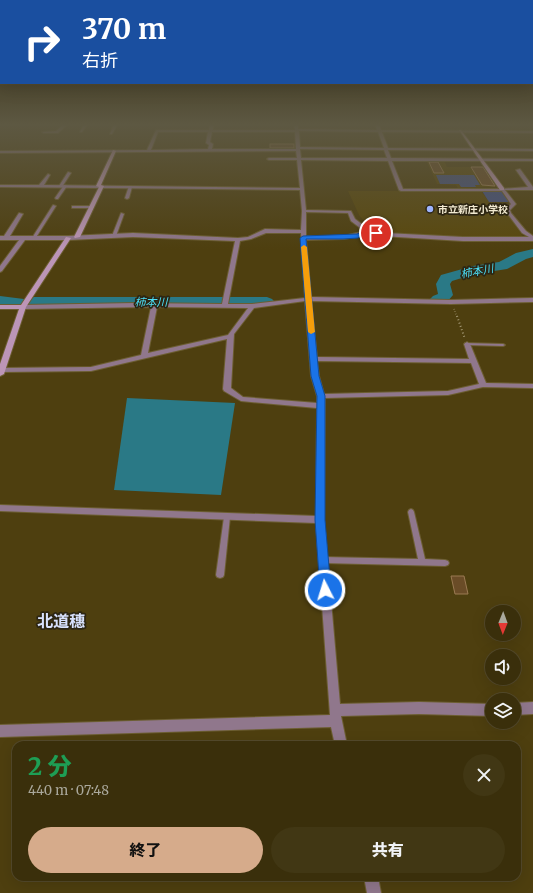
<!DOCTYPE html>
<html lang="ja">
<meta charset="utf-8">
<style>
body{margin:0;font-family:Merriweather,"Noto Sans JP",serif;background:#413714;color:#f1f3f6;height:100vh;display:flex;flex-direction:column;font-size:15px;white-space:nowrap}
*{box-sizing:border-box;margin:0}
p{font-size:13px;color:#aba99d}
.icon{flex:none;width:22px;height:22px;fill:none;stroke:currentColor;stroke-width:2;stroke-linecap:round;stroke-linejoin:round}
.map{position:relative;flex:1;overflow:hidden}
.drawer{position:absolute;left:12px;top:741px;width:509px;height:140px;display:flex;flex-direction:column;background:#3a2f0b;border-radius:12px;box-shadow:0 4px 16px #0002,0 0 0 1px #544a2c}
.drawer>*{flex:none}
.guide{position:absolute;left:0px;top:0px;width:533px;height:84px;box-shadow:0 4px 16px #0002,0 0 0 1px #544a2c;background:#1a4fa0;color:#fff;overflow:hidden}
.needle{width:26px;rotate:181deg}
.controls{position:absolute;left:485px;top:605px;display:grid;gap:8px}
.controls a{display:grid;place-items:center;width:36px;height:36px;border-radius:50%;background:#3a2f0b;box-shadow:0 4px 16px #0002,0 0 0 1px #544a2c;font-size:20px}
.pin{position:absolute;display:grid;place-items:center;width:34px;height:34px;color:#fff;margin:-17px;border:2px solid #fff;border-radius:50%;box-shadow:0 1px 4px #0007}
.me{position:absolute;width:44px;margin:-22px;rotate:355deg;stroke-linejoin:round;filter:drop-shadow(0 0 3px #0008)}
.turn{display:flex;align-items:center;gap:14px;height:84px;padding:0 16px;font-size:18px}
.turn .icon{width:52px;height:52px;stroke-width:2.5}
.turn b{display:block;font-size:28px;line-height:34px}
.round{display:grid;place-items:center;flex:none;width:42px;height:42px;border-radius:21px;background:#413714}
.headline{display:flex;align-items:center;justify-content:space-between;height:68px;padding:0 16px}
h1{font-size:24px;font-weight:800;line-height:30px;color:#1e9e55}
.action{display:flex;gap:8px;margin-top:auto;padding:8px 16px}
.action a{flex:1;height:46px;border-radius:24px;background:#d6ab8b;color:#111;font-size:16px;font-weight:800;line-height:46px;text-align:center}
.action a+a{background:#413714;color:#f1f3f6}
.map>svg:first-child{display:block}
.built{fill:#59480d}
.green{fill:#425082}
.water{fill:#2a7986}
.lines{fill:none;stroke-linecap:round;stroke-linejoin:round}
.river{fill:#2a7986;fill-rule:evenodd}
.building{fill:#6a4c27;stroke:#9a7a53}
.lane-casing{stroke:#6c5e32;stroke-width:2}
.street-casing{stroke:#6c5e32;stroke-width:2}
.secondary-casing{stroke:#6c5e32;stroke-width:2}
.path-far1{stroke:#a29773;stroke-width:1.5;stroke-dasharray:0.5 2;stroke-linecap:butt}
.path{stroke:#a29773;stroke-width:2;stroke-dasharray:1 2.5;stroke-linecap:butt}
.lane{fill:#90778c;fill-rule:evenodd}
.street{fill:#90778c;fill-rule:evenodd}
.secondary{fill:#bc95b7;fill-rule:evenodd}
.route{fill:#1a73e8;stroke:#114b97}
.slow{fill:#f59e0b}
.poi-dot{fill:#9eb4fd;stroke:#2d2613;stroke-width:1.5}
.labels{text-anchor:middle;stroke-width:3.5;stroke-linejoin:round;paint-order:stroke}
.far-poi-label{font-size:10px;font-weight:bold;fill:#f2ead1;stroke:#2d2613;text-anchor:start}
.far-water-label{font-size:11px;font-style:italic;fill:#4be1fa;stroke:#2d2613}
.near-neighbourhood-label{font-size:16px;font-weight:bold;fill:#d8e1fd;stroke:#2d2613}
</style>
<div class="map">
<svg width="533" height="893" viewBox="0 0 533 893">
<rect width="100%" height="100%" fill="#4e3f0f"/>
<!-- built -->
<g class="built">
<path d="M426,160H444L447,167H485L499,187L458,188L456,185L437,184Z"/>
<path d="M348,191H481L489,202L500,203L524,238L454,237L386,232L364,221L359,215Z"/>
</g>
<!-- green -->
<g class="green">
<path d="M436,175H474L480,185H475L476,187H461L459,184H440Z"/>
<path d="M482,191H501L509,202H489Z"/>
</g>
<!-- water -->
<path class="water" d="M127,398L235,403L221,495L114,490Z"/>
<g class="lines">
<!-- river -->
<g class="river">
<path d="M533,249V257L526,259L507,269L475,274L452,281L450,284L453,295L447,302L442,304L433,302L430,299L433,296L438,294L436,284L441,275L473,266L499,262L516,253Z"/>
<path d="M0,296L24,299L26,302L29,299L34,297H267L272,299L275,302L272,305L267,307H34L29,305L26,302L24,305L19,307L0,306Z"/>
</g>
</g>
<!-- building -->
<g class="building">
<rect x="270" y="144" width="24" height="4"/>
<path d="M429,162H438L444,173H434Z"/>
<path d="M471,167H483L495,186L482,185Z"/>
<path d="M451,576H464L468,594H455Z"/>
</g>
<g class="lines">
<defs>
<g id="lane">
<path d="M68,172L71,173L62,187H60L59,186Z"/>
<path d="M64,185L67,186L58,199H56L55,198Z"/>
<path d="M129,186L132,187L129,198L127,199L125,198Z"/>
<path d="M53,205L56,206L35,239H33L32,238Z"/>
<path d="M72,206H91L93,207L91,208H72Z"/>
<path d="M121,213L124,214L116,236L113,237L112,236Z"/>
<path d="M465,343L503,344L505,345L503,346L467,345L465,344Z"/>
<path d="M411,509L413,510L414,512L425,559L445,560L448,561L449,563L448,565L445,566L323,563L320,562L319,560L320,558L323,557L418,559L408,512L409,510Z"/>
<path d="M227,514L229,515L230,517L224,575L223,577L220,578L217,577L216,575L224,517L225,515Z"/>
</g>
<g id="street">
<path d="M64,124H68L58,133H44L42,132L56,131Z"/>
<path d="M84,124H88L82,132H80Z"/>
<path d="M114,124H118L112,134H110Z"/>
<path d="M210,124H214L213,130H295L294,124H298V129L377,130L375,124H379L381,130L533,131V133L382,132L388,148L533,149V151L388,150L391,158L533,159V161H392L403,189H500L528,187L516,170L520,169L533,187V190H505L516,204L510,210L511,213L526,231L533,236V241H463L365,235L344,239L306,240L311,297L451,300L533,298V302L451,304L311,301L317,357L469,359L464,344L467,342L470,344L486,383L533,384V388L483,387L448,395L325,398L324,520L340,704L419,702L492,704V716L419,714L341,716L347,745H335L331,727L0,737V725L330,715L316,523L0,511V505L316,516L317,408L241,401L224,391L223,389L227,339L91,371L0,372V368H2L91,367L141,355L151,307L23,309L20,307L23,305L136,303L222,304L235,241L133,237L68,240H25L2,271L0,272V266L19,240H0V236H4L19,213L23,214L10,236H68L133,233L238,238L248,237L265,229L301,230L302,211L300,190L0,187V185H39L48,174L50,175L44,185L300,188L297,160H269L267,159L269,158H297L296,151L0,153V151L147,150L156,130H209ZM299,131L378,132L384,148L300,147ZM158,132H208L206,143L209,145L208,149L151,150ZM212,132H295L296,149H212L213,144L210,142ZM300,149L384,150L387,158H301ZM301,160L388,161L399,190L401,191H502L511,204L506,210L507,213L522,233L529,237H463L366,232L363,225L355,219L351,211L306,210ZM306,212L348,213L351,221L359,227L361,232L344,236H306ZM266,233H301L305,298L252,304H228L240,241L251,239ZM305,301L311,376L317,396V403L243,397L231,388L234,334L254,308ZM157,307L248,308L228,335L148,353ZM317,361L471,363L479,384L448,391L324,394L319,376Z"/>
<path d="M533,702V714L514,715V703Z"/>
<path d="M364,877H378L381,893H367Z"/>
</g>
<g id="secondary">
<path d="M459,130H461L504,188V190H500Z"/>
<path d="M113,150L116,151L101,185L104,186L80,237L75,238L74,237L99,187L96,186Z"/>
<path d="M66,237L71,238L26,307L4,374L0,376V364L19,309H0V305H21Z"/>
</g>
</defs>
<!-- lane casing -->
<use href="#lane" class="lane-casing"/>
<!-- street casing -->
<use href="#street" class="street-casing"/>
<!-- secondary casing -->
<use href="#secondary" class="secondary-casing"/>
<!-- path-far1 -->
<path class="path-far1" d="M454,309L457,317"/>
<!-- path -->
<path class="path" d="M457,316L465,339"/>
<!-- lane -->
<use href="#lane" class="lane"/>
<!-- street -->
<use href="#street" class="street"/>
<!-- secondary -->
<use href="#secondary" class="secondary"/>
</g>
<!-- sky -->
<linearGradient id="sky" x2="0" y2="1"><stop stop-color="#2b2308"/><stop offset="0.5" stop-color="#5d5842"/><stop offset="1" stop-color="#5d5842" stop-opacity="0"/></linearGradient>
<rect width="533" height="249" fill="url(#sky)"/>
<!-- route -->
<path class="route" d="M364,231L376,232L379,233L376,235H365L358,238L343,239H306L319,376L325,396V520L331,590L329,594L325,595L321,594L320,590L315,520L317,396L311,376L300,238L303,236L357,234Z"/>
<!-- slow -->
<path class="slow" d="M304,245L307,247L315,332L311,334L308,332L301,247Z"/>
<!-- markers -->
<circle class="poi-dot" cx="430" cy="209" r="4"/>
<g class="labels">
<!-- far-poi labels -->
<g class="far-poi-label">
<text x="438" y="213">市立新庄小学校</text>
</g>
<!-- far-water labels -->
<g class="far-water-label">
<text transform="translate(477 271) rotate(-11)" y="4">柿本川</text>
<text x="151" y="306">柿本川</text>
</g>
<!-- near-neighbourhood labels -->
<g class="near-neighbourhood-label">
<text x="61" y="627">北道穗</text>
</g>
</g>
</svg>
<div class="controls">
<a><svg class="needle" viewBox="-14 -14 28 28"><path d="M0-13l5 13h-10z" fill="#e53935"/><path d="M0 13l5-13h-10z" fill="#aba99d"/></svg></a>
<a><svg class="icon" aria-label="sound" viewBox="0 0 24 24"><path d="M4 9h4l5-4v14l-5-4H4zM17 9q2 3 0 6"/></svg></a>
<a><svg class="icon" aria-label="layers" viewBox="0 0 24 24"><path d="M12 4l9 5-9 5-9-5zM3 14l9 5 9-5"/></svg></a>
</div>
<div class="pin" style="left:376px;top:233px;background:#d93025"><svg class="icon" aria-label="arrive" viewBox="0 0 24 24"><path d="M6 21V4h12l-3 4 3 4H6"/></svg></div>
<svg class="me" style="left:325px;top:590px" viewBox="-20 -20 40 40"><circle r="17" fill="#1a73e8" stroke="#fff" stroke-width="3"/><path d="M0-11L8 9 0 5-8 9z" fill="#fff"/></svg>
<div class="guide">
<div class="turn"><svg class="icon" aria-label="right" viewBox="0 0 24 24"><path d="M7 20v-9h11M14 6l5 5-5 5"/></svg><div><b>370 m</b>右折</div></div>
</div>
<section class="drawer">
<div class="headline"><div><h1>2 分</h1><p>440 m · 07:48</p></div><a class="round"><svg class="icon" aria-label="close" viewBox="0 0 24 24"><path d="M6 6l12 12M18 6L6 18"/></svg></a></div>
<div class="action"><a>終了</a><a>共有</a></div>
</section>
</div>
